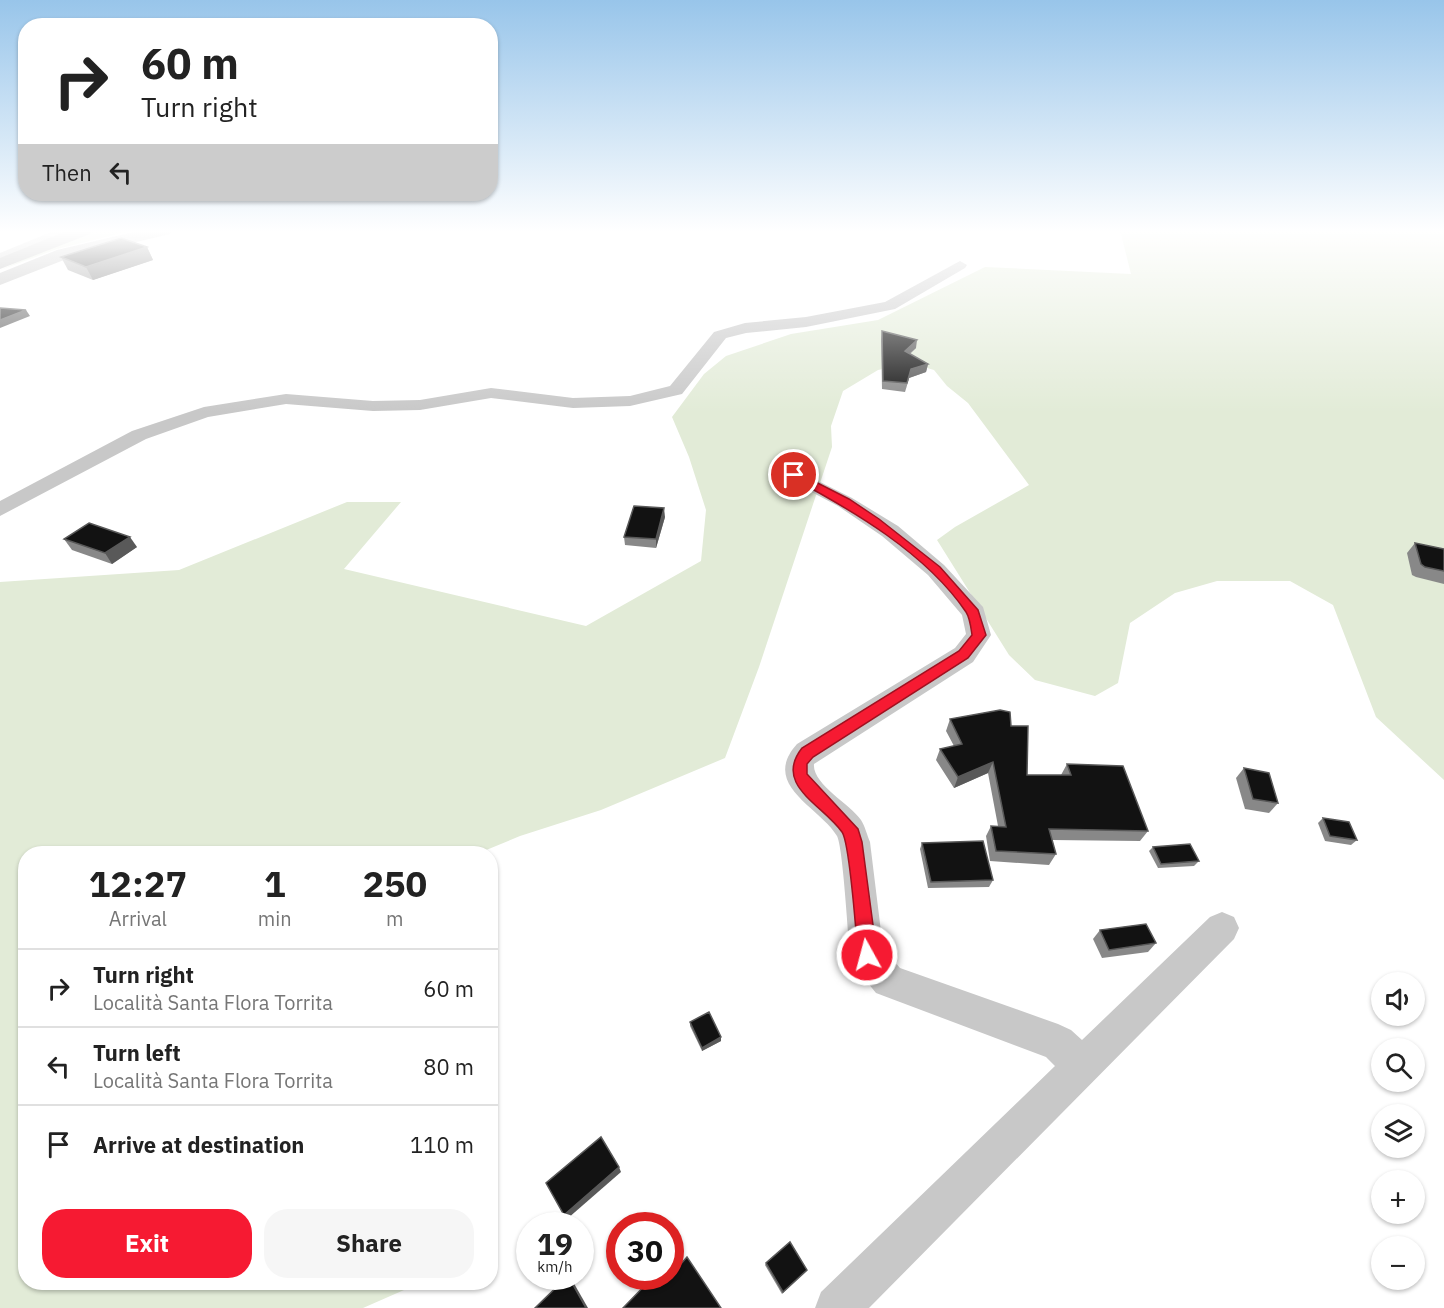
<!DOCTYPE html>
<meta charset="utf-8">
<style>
body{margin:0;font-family:"IBM Plex Sans",sans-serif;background:#f6f6f6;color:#222;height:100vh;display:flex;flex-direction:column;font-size:22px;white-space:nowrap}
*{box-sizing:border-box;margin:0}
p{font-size:20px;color:#767676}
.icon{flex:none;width:33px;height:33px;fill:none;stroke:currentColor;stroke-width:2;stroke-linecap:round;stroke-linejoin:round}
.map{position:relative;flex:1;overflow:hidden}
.drawer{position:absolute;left:18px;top:846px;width:480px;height:444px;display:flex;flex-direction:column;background:#fff;border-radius:24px;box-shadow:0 2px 4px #0004}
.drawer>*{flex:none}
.top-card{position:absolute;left:18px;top:18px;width:480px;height:183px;border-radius:24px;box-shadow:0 2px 4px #0004;background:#fff;color:#222;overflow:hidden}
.tools{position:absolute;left:1371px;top:972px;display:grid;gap:12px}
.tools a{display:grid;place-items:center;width:54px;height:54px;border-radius:50%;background:#fff;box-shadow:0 2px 4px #0004;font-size:30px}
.speed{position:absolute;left:516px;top:1212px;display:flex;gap:12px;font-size:30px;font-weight:700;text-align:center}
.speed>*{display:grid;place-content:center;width:78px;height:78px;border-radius:50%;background:#fff;box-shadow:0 2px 4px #0004;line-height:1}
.speed small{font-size:15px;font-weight:400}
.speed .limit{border:9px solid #d22;background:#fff;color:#111}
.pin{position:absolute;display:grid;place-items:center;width:51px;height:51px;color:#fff;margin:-26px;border:3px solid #fff;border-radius:50%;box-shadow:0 2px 6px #0007}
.me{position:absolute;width:66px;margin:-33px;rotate:353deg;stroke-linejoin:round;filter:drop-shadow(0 0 4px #0008)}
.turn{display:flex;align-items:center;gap:21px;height:126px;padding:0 24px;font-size:27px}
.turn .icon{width:78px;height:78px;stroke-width:2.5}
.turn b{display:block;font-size:42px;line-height:51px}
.then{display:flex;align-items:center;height:57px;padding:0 24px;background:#0003;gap:12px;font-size:22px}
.eta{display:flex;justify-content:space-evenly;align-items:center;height:102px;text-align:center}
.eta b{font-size:36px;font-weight:700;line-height:42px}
.action{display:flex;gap:12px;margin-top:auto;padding:12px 24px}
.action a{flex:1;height:69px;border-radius:24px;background:#f61a32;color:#fff;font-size:24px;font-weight:700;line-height:69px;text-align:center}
.action a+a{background:#f6f6f6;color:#222}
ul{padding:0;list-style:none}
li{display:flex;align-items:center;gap:18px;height:78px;padding:0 24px;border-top:2px solid #e0e0e0}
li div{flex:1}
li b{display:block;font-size:22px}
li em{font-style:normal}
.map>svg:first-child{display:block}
.green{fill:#e2ebd7}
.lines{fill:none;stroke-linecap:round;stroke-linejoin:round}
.minor{fill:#c8c8c8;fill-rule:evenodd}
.secondary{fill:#b5b5b5;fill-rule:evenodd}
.primary{fill:#a3a3a3;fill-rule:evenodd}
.wall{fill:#888}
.shaded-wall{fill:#595959}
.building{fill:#121212;stroke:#595959;stroke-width:1.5}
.route{fill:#f61a32;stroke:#a01120;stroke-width:1.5}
</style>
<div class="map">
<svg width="1444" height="1308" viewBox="0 0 1444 1308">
<rect width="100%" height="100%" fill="#fff"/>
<!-- green -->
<g class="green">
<path d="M91,230H134L57,249L0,270Z"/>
<path d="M1120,230H1444V780L1376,717L1333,605L1290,581H1217L1175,593L1130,623L1118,683L1095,696L1035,680L1009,655L937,540L955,527L1029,485L968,403L947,386L934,370L910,363L878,370L843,391L831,426L832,447L759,667L725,758L601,810L520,836L479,853L26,854V1282L420,1283L363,1308H0V582L179,570L347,502H401L344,569L586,626L701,561L706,510L689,457L672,417L704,374L726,356L791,334L878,320L985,267L1131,274Z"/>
</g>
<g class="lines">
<!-- minor -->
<g class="minor">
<path d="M56,230H74L0,262V253Z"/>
<path d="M960,261L967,265L965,268L895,309L806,327L746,333L726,338L682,394L630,406L573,408L491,398L420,410L373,411L286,404L208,417L146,439L0,516V501L132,431L204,407L286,394L373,401L420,400L491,388L573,398L630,396L670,386L714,332L745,323L806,317L885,302Z"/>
<path d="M794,469L852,498L898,526L944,565L983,607L991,635L973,662L814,764C812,784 850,804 861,820C865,826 867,835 870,842L883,948L900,968L1058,1024L1071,1030L1082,1040L1210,917L1222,912L1234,917L1239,928L1234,939L869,1308H815L821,1292L1055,1066L1046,1057L876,993L855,967L850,955C848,936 843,847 837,836C820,807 760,785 797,744L955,648L966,634L962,615L928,575L882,536L838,506L787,479L784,475L787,471Z"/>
</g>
<!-- secondary -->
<path class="secondary" d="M142,230H172L170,234L69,258L0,285V273L57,250Z"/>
<!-- primary -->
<path class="primary" d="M69,230H92L90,234L0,269V258Z"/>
</g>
<!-- wall -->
<g class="wall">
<path d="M147,247L153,260L93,280L68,270L61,257Z"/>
<path d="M882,331L916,348L910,354L928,364L926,372L909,378L905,392L882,389L881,339Z"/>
<path d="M665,517L656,548L625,545L624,537Z"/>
<path d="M64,539L137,547L112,564L72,550Z"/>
<path d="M1415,543L1444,549V584L1416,577L1412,575L1407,553Z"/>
<path d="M950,719L1011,726L1027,775H1061L1067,764L1148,831L1140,841L1052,840L1056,854L1049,865L990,861L986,836L991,826H998L988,773L954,788L936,760L940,749L954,746L946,731Z"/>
<path d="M1244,768L1278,803L1269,813L1245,809L1236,778Z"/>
<path d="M1323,818L1357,840L1351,845L1325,841L1318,823Z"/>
<path d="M922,843L993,880L989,887L928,888L920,849Z"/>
<path d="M1153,847L1199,861L1194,866L1158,868L1149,851Z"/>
<path d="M1100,930L1156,943L1148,952L1102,958L1093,939Z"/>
<path d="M690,1022L721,1041L702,1051L690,1026Z"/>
<path d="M766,1263L807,1270L782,1294L765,1265Z"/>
</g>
<!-- shaded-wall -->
<g class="shaded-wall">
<path d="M147,247L153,260L93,280L86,267Z"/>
<path d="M26,310L30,316L0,328V320Z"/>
<path d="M917,340L916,348L903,359L905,351Z"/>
<path d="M928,364L926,372L909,378L905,392L911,369Z"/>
<path d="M664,508L665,517L656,548V539Z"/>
<path d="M130,537L137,547L112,564L105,553Z"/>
<path d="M993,762L988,773L954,788L958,777Z"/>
<path d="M721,1037V1041L702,1051V1048Z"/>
<path d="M619,1167L621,1172L567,1219L564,1215Z"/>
<path d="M568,1276L572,1280L588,1308H586Z"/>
</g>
<!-- building -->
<g class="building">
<path d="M121,238L147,247L86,267L61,257Z"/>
<path d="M0,308L26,310L0,320Z"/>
<path d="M882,331L917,340L905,351L928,364L911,369L907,383L883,381Z"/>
<path d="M634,506L664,508L656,539L624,537Z"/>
<path d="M89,523L130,537L105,553L64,539Z"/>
<path d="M1415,543L1444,549V571L1425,567L1421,564Z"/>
<path d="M1000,710L1010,712L1011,726H1028L1027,775H1071L1067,764L1123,766L1148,831L1049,829L1056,854L996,851L991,826L1006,827L993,762L958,777L940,749L962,744L950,719Z"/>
<path d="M1244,768L1269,773L1278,803L1253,799Z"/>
<path d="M1323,818L1349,822L1357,840L1330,836Z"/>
<path d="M983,841L993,880L931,882L922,843Z"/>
<path d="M1190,844L1199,861L1161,864L1153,847Z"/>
<path d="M1146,924L1156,943L1109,950L1100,930Z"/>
<path d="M709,1012L721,1037L702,1048L690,1022Z"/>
<path d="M601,1137L619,1167L564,1215L546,1183Z"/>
<path d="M790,1242L807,1270L783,1292L766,1263Z"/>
<path d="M674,1255L680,1265L687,1257L721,1308H623L654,1276H670V1259Z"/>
<path d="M568,1276L586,1308H535Z"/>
</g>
<!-- sky -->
<linearGradient id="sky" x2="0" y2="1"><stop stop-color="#98c5ea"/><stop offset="0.56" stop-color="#fff"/><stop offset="1" stop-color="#fff" stop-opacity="0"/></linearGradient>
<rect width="1444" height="413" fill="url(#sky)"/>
<!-- route -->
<path class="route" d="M790,473H798L849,499L879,519L940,567L978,610L986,635L968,658L813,757L807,764V774L858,829L862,842L877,955L874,961L867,964L861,961L858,955C856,934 850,843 842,832C822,804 773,785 802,748L959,651L972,635C971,628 970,618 966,612C926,553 852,510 790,477Z"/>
</svg>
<div class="tools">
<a><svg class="icon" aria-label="sound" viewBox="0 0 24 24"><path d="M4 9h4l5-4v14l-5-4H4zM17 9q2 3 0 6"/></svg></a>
<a><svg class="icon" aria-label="search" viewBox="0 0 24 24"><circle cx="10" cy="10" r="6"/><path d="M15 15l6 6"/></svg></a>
<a><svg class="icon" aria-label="layers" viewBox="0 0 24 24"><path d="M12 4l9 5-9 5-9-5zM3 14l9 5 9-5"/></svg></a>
<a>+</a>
<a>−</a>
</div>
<div class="speed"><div>19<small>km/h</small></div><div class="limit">30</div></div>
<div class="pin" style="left:794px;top:475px;background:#d93025"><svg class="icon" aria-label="arrive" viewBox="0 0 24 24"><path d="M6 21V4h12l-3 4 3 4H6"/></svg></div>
<svg class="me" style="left:867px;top:955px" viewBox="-20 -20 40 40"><circle r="17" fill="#f61a32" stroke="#fff" stroke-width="3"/><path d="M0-11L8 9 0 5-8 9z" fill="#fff"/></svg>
<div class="top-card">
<div class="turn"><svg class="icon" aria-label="right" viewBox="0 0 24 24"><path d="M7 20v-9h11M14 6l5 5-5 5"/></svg><div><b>60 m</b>Turn right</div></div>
<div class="then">Then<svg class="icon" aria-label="left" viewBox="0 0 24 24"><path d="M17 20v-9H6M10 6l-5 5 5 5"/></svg></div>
</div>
<section class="drawer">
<div class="eta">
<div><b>12:27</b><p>Arrival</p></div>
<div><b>1</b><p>min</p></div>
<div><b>250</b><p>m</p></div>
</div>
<ul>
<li><svg class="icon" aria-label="right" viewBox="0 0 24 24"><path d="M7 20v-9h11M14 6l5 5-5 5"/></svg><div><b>Turn right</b><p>Località Santa Flora Torrita</p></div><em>60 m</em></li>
<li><svg class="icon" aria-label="left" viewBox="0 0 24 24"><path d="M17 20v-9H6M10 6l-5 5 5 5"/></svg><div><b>Turn left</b><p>Località Santa Flora Torrita</p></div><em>80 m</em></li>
<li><svg class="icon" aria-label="arrive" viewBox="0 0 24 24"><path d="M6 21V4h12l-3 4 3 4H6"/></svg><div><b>Arrive at destination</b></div><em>110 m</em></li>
</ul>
<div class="action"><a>Exit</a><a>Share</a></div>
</section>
</div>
